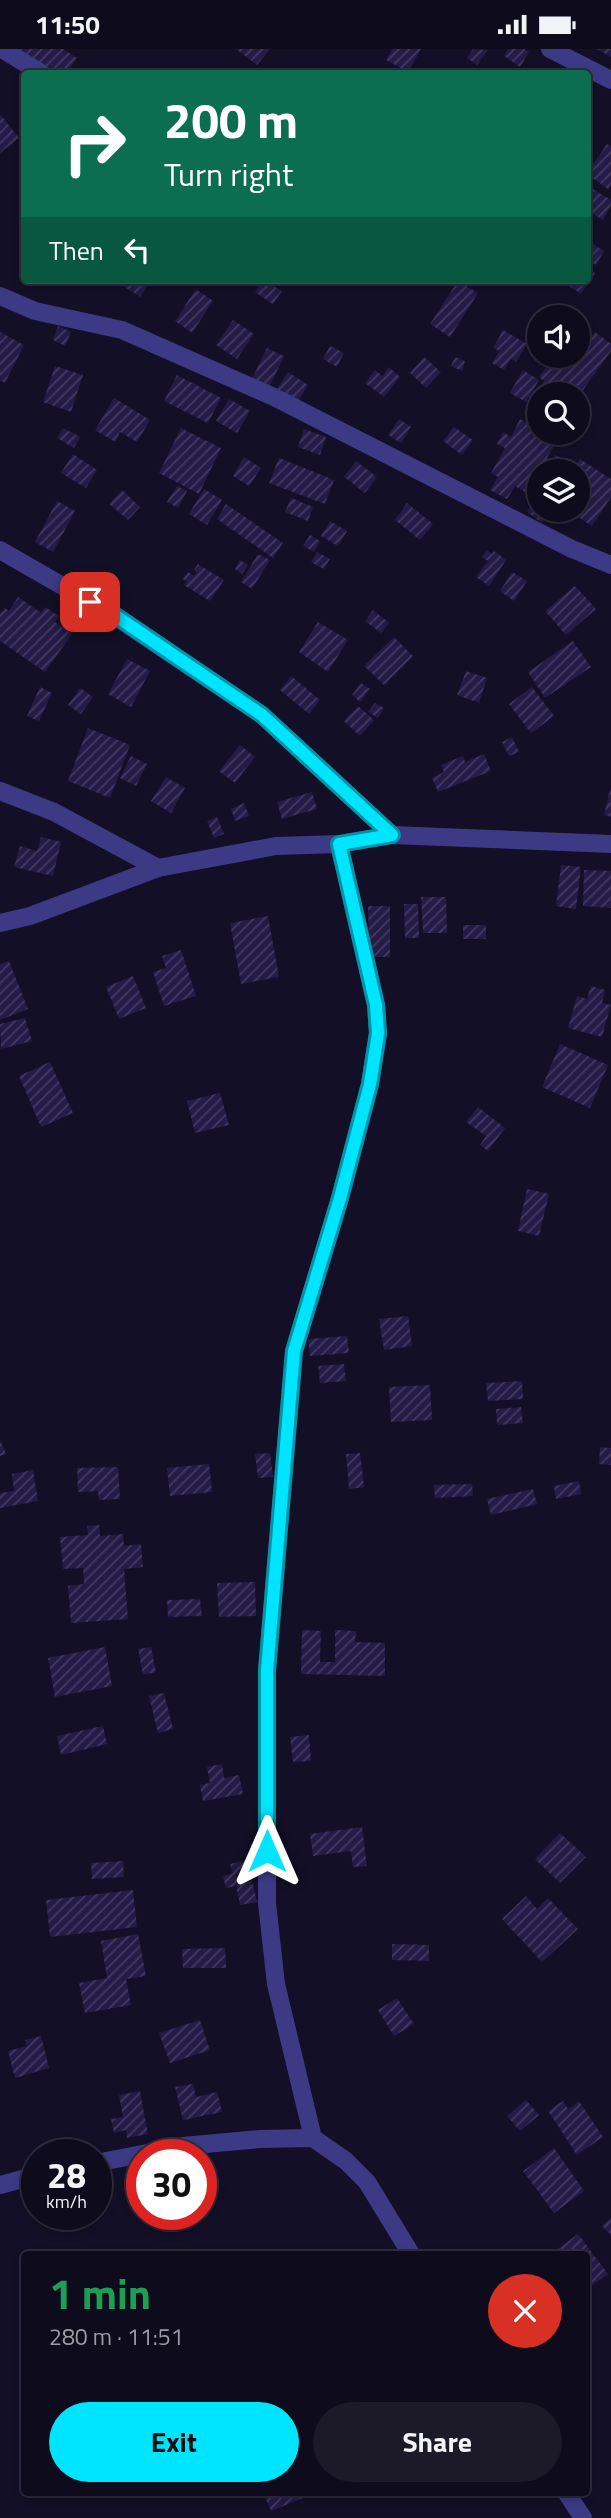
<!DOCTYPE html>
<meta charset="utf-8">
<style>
body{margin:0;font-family:"Titillium Web",sans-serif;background:#1c1929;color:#f1f3f6;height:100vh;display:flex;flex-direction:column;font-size:26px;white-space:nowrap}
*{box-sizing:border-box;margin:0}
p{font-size:23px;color:#9b9ba3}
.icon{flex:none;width:38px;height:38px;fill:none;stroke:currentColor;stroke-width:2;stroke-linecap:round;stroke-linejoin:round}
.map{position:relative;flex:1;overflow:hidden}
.drawer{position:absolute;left:21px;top:2202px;width:569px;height:245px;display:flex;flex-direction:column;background:#0e0b1c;border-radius:7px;box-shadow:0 4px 10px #0003,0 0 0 2px #2e2b3b}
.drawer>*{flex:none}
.guide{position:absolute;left:21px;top:21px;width:570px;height:214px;border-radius:7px;box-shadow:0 4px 10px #0003,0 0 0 2px #2e2b3b;background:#0b6e4f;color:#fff;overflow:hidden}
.buttons{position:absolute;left:527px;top:256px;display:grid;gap:14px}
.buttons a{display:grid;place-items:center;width:63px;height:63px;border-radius:50%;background:#0e0b1c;box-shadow:0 4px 10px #0003,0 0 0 2px #2e2b3b;font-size:35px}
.speed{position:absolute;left:21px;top:2090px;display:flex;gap:14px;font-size:35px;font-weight:700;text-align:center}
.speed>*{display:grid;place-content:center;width:91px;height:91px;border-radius:50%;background:#0e0b1c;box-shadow:0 4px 10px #0003,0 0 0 2px #2e2b3b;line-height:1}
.speed small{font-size:18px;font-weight:400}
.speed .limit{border:10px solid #d22;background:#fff;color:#111}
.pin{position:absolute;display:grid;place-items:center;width:60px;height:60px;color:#fff;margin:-30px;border-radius:14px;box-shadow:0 4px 10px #0006}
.me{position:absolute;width:77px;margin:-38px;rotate:0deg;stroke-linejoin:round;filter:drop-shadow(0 0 5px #0008)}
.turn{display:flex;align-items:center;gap:24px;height:147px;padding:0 28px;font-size:32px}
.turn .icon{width:91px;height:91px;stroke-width:2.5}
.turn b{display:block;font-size:49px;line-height:60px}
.then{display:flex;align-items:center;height:66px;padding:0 28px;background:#0003;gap:14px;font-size:26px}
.round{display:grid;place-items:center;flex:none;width:74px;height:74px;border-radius:37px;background:#1c1929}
.overview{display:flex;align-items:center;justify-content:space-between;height:119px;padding:0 28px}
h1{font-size:42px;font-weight:700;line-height:52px;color:#1e9e55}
.button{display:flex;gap:14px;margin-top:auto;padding:14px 28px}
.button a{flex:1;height:80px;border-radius:42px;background:#00e5ff;color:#111;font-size:28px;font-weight:700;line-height:80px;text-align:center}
.button a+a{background:#1c1929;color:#f1f3f6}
.status{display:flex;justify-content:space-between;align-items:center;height:49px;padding:0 35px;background:#0e0b1c;direction:ltr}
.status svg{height:19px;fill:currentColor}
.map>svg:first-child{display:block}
.building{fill:url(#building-hatch)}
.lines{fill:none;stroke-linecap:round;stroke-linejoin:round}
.minor{stroke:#3d3a85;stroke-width:18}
.route-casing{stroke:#0095a6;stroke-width:18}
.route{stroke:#00e5ff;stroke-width:12}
</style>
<div class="status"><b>11:50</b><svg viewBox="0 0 49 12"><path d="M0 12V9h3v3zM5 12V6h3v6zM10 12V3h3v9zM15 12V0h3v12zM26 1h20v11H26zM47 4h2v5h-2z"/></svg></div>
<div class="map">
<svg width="611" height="2469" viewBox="0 0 611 2469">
<defs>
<pattern id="building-hatch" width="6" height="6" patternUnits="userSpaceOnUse" patternTransform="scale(1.75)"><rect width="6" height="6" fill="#241b47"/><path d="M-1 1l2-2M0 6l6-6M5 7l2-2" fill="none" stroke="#433b63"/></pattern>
</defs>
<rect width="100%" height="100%" fill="#130f26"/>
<!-- building -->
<g class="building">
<path d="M12,0H63L77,9L66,24H49Z"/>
<path d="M236,0H270L257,16Z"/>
<path d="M392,0H421L408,23L386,11Z"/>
<path d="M473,0L488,1L477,16L467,9Z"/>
<path d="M508,0H524L529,3L520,18L504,7Z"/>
<path d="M597,0H611V8Z"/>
<path d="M0,65L19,89L0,104Z"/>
<path d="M607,95L611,98V135L608,140L588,126V123Z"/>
<path d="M588,137L611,151V156L603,171L588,162Z"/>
<path d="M590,193L604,202L596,216L588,211Z"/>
<path d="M588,219L595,224L581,245L563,233L565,231H588Z"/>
<path d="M114,231H151L140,248Z"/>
<path d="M263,231L282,242L273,255L255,243Z"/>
<path d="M458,232L478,244L450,288L430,275Z"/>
<path d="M196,240L213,252L192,284L175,272Z"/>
<path d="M233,271L254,285L237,310L216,296Z"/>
<path d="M58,277L71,283L65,297L53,291Z"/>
<path d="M503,281L527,295L516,313L511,310L504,321L492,314L499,302L493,299Z"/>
<path d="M0,283L24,296L5,334L0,331Z"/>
<path d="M595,283L611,295V302L578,348V345H549L540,338L544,332L539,328L555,306H578V299L581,302Z"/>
<path d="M330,297L344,304L337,318L323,310Z"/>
<path d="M267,299L284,307L269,339L252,330Z"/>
<path d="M424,308L441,323L426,339L410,324Z"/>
<path d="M455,308L465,312L462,322L451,317Z"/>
<path d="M55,317L83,326L71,363L43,353Z"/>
<path d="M389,318L400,328L384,348L365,334L375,321L382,327Z"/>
<path d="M523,321L539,331L526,353L510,344Z"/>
<path d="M288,323L308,336L297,354L276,341Z"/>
<path d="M177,326L221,349L208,374L164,352Z"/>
<path d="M114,349L150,371L137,393L120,383L115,393L95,381Z"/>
<path d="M229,350L250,362L237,384L216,372Z"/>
<path d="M582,350L592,356L584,368L578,363V357Z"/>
<path d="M399,370L411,378L401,394L388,386Z"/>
<path d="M520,370L539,381V383L558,391L539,422L529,445L515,437L507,450L490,441L498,428L491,424L505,399L497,395L503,383L511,388Z"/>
<path d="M454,378L473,391L462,406L443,392Z"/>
<path d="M63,379L80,388L74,399L57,389Z"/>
<path d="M181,379L221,399L199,445L159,424Z"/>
<path d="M304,380L326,388L320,406L298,398Z"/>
<path d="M73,405L97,421L86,439L61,424Z"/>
<path d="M555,406L567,412L562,422L548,420Z"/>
<path d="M244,408L261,419L249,437L233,427Z"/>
<path d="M279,409L334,431L325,455L269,434Z"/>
<path d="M580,410L611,430V448L592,477L566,460H578V422H572Z"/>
<path d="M356,412L377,428L365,444L344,428Z"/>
<path d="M177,437L187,442L178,459L167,453Z"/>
<path d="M204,440L222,451L207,476L189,465Z"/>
<path d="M122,441L140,458L128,471L109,455Z"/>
<path d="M539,446V460H552L542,474L527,463Z"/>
<path d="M291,449L313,458L308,472L285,463Z"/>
<path d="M57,452L75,462L53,503L35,493Z"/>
<path d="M407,454L433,475L420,491L395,471Z"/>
<path d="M226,455L283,494L273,509L217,470Z"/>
<path d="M330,472L347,482L338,497L321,487Z"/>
<path d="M310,486L320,492L314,503L303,497Z"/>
<path d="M487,501L492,505L494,502L506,511L489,537L476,528L488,512L482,508Z"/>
<path d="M317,503L330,510L324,520L311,513Z"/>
<path d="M258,505L270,511L252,540L241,533Z"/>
<path d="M240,511L248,516L242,525L235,520Z"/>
<path d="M198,515L224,531L210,552L184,536L187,533L183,530L188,523L194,527L197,523L194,521Z"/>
<path d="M512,523L527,532L514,552L500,542Z"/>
<path d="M575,537L596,560L566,586L545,562Z"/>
<path d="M18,548L41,564L45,558L59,567L55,573L72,585L45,623L0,592V565L5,559L9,562Z"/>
<path d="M373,561L389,574L381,584L365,572Z"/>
<path d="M318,573L348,591L328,623L299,603Z"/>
<path d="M394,588L413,607L384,636L364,617Z"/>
<path d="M573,592L591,618L545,649L528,623Z"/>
<path d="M127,610L150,622L131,658L108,645Z"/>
<path d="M466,622L487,629L479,654L457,646Z"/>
<path d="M291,627L320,651L309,665L280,641Z"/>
<path d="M361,634L370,640L360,653L352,646Z"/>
<path d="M40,638L52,644L39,672L27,667Z"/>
<path d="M532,638L554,667L531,684L509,655Z"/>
<path d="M80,639L93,648L81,665L68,656Z"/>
<path d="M375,654L384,659L378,669L368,663Z"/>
<path d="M358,657L374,671L360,687L344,672Z"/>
<path d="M88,679L130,696L110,749L68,732Z"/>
<path d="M512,688L519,703L509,707L502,693Z"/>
<path d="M240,696L255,708L235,734L219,722Z"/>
<path d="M484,705L491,722L438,743L432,729L444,723L441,716L463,707L465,713Z"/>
<path d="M131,707L147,715L136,737L120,729Z"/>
<path d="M166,728L185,739L171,764L151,752Z"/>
<path d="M610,741H611V768L604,766Z"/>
<path d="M312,743L317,760L282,770L277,753Z"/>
<path d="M244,754L249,767L235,772L231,760Z"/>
<path d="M217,768L224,785L214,789L207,772Z"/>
<path d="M41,788L61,793L53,827L14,818L20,797L37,802Z"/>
<path d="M561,816L581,818L576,860L556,857Z"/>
<path d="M584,821L611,822V859L583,857Z"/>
<path d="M421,848H446L447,884H423Z"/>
<path d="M404,855H418L419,889H405Z"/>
<path d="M368,857H390V908H369Z"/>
<path d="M268,867L279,928L241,935L230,874Z"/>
<rect x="463" y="876" width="23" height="14"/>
<path d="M181,901L196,947L164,957L153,923L166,919L162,907Z"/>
<path d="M9,912L28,960L0,971V915Z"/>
<path d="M133,927L146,959L119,970L106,938Z"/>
<path d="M591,937L605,941L602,954L611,956L602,988L568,979L577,947L587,950Z"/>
<path d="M25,969L32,992L1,1000L0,975Z"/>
<path d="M560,995L608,1016L590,1059L542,1038Z"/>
<path d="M50,1013L73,1064L41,1078L19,1027Z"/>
<path d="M220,1044L229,1076L195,1084L187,1052Z"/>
<path d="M478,1058L505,1079L488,1102L480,1096L486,1087L466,1073Z"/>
<path d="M527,1140L549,1145L539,1187L518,1182Z"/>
<path d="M408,1267L412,1297L384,1301L379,1270Z"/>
<path d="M347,1287L349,1304L310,1307L308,1290Z"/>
<path d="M344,1315L346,1332L320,1334L318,1317Z"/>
<path d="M522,1332L523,1350L488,1352L486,1334Z"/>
<path d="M430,1336L432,1371L391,1373L389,1338Z"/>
<path d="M521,1358L523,1374L497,1376L496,1360Z"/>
<path d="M0,1391L6,1405L0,1407Z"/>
<path d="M600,1398L611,1399V1416L599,1415Z"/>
<path d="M270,1404L273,1428L258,1429L255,1405Z"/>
<path d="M360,1404L364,1438L349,1440L346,1405Z"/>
<path d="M209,1415L212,1443L170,1447L167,1419Z"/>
<path d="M118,1418L120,1450L99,1451L98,1442L78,1443L77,1419Z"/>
<path d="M33,1421L38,1452L0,1459V1444L14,1442L12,1425Z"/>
<path d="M579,1432L581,1445L556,1450L554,1437Z"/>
<path d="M472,1435L473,1447L435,1449L434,1436Z"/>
<path d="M533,1440L537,1455L491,1466L487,1450Z"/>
<path d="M99,1476L100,1487L123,1485L124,1497L141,1495L143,1518L124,1520L128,1570L71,1574L68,1537L84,1535L83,1519L63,1520L60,1488L88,1486L87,1477Z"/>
<path d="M255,1533L256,1567L219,1568L217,1534Z"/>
<path d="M200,1550L202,1567L168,1568L167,1551Z"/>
<path d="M302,1581L321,1582L320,1613H335V1581L356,1582L355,1593L385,1594V1627L301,1625Z"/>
<path d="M105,1598L112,1637L55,1648L48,1609Z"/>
<path d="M151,1598L156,1623L143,1626L138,1600Z"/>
<path d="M164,1644L173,1680L158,1684L149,1647Z"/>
<path d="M103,1677L107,1695L61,1706L57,1687Z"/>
<path d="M309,1686L311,1712L293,1713L290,1688Z"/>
<path d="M222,1715L224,1729L239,1726L243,1745L203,1752L200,1736L210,1734L207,1718Z"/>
<path d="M362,1778L367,1817L353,1818L351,1802L313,1807L310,1785Z"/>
<path d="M560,1784L586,1808L560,1834L535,1810Z"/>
<path d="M247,1811L257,1853L240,1856L236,1837L226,1839L223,1827L233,1824L230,1815Z"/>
<path d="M123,1812L124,1828L92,1830L91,1814Z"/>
<path d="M133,1841L137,1878L50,1888L46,1851Z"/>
<path d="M526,1847L537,1860L548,1849L578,1880L542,1913L502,1870Z"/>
<path d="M138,1885L146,1927L126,1930L131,1956L85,1964L79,1934L107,1929L101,1892Z"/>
<path d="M392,1895L429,1896V1912L392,1911Z"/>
<path d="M225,1899L226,1919H183L182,1900Z"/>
<path d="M397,1949L414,1975L394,1987L378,1961Z"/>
<path d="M200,1971L210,2001L170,2014L159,1984Z"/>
<path d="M41,1987L49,2019L15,2029L8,2002L27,1997L25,1991Z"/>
<path d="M193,2035L196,2048L217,2043L222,2063L183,2071L175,2038Z"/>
<path d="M140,2042L148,2085L127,2089L126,2081L114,2084L111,2070L123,2068L119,2046Z"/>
<path d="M526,2051L539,2066L520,2082L507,2067Z"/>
<path d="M563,2052L568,2060L579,2052L603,2088L577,2106L548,2062Z"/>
<path d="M554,2099L584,2142L554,2164L523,2122Z"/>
<path d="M611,2169V2186L602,2177Z"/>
<path d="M578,2185L608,2225L586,2241V2205H562L558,2200Z"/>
<path d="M263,2443H306L308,2447L271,2462Z"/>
</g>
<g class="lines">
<!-- minor -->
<g class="minor">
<path d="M2,0L41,24"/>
<path d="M550,0L611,31"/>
<path d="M0,247L35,262L122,281L274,348L572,500L611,516"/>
<path d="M0,501L113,566L262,666L392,786"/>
<path d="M0,742L54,763L158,819"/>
<path d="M0,874L30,867L158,819L276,797L339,795L392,786L611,795"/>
<path d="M313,2089L276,1935L267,1854V1621L294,1302L340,1149L370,1035L378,984L376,956L339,795"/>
<path d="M96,2114L183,2097L260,2090L313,2089L346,2112L367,2133L411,2205"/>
<path d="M0,2136L37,2126"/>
<path d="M566,2443L583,2469"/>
</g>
</g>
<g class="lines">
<defs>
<path id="route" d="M90,553L113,565L262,666L392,786L339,795L376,956L378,984L370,1035L340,1149L294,1302L267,1622V1802"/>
</defs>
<!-- route casing -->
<use href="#route" class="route-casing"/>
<!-- route -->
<use href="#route" class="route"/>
</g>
</svg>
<div class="buttons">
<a><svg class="icon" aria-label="sound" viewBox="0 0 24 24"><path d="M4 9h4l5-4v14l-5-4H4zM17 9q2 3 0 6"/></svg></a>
<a><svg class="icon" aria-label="search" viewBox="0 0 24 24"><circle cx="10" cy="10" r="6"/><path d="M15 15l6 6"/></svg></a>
<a><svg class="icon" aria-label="layers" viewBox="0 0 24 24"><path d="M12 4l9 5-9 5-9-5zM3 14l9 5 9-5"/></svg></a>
</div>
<div class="speed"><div>28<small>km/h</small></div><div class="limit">30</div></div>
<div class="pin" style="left:90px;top:553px;background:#d93025"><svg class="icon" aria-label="arrive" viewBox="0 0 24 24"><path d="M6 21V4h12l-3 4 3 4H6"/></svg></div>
<svg class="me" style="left:267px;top:1802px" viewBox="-20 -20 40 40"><path d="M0-17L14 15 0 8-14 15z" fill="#00e5ff" stroke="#fff" stroke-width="4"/></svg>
<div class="guide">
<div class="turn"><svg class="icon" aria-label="right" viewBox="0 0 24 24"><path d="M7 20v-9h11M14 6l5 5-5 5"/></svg><div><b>200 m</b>Turn right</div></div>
<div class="then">Then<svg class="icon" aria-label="left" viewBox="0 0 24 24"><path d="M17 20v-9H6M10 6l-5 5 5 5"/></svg></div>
</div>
<section class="drawer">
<div class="overview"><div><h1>1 min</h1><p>280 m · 11:51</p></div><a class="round" style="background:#d93025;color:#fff"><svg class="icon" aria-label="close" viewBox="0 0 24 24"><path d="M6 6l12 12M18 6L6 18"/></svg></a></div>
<div class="button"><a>Exit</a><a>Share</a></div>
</section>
</div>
